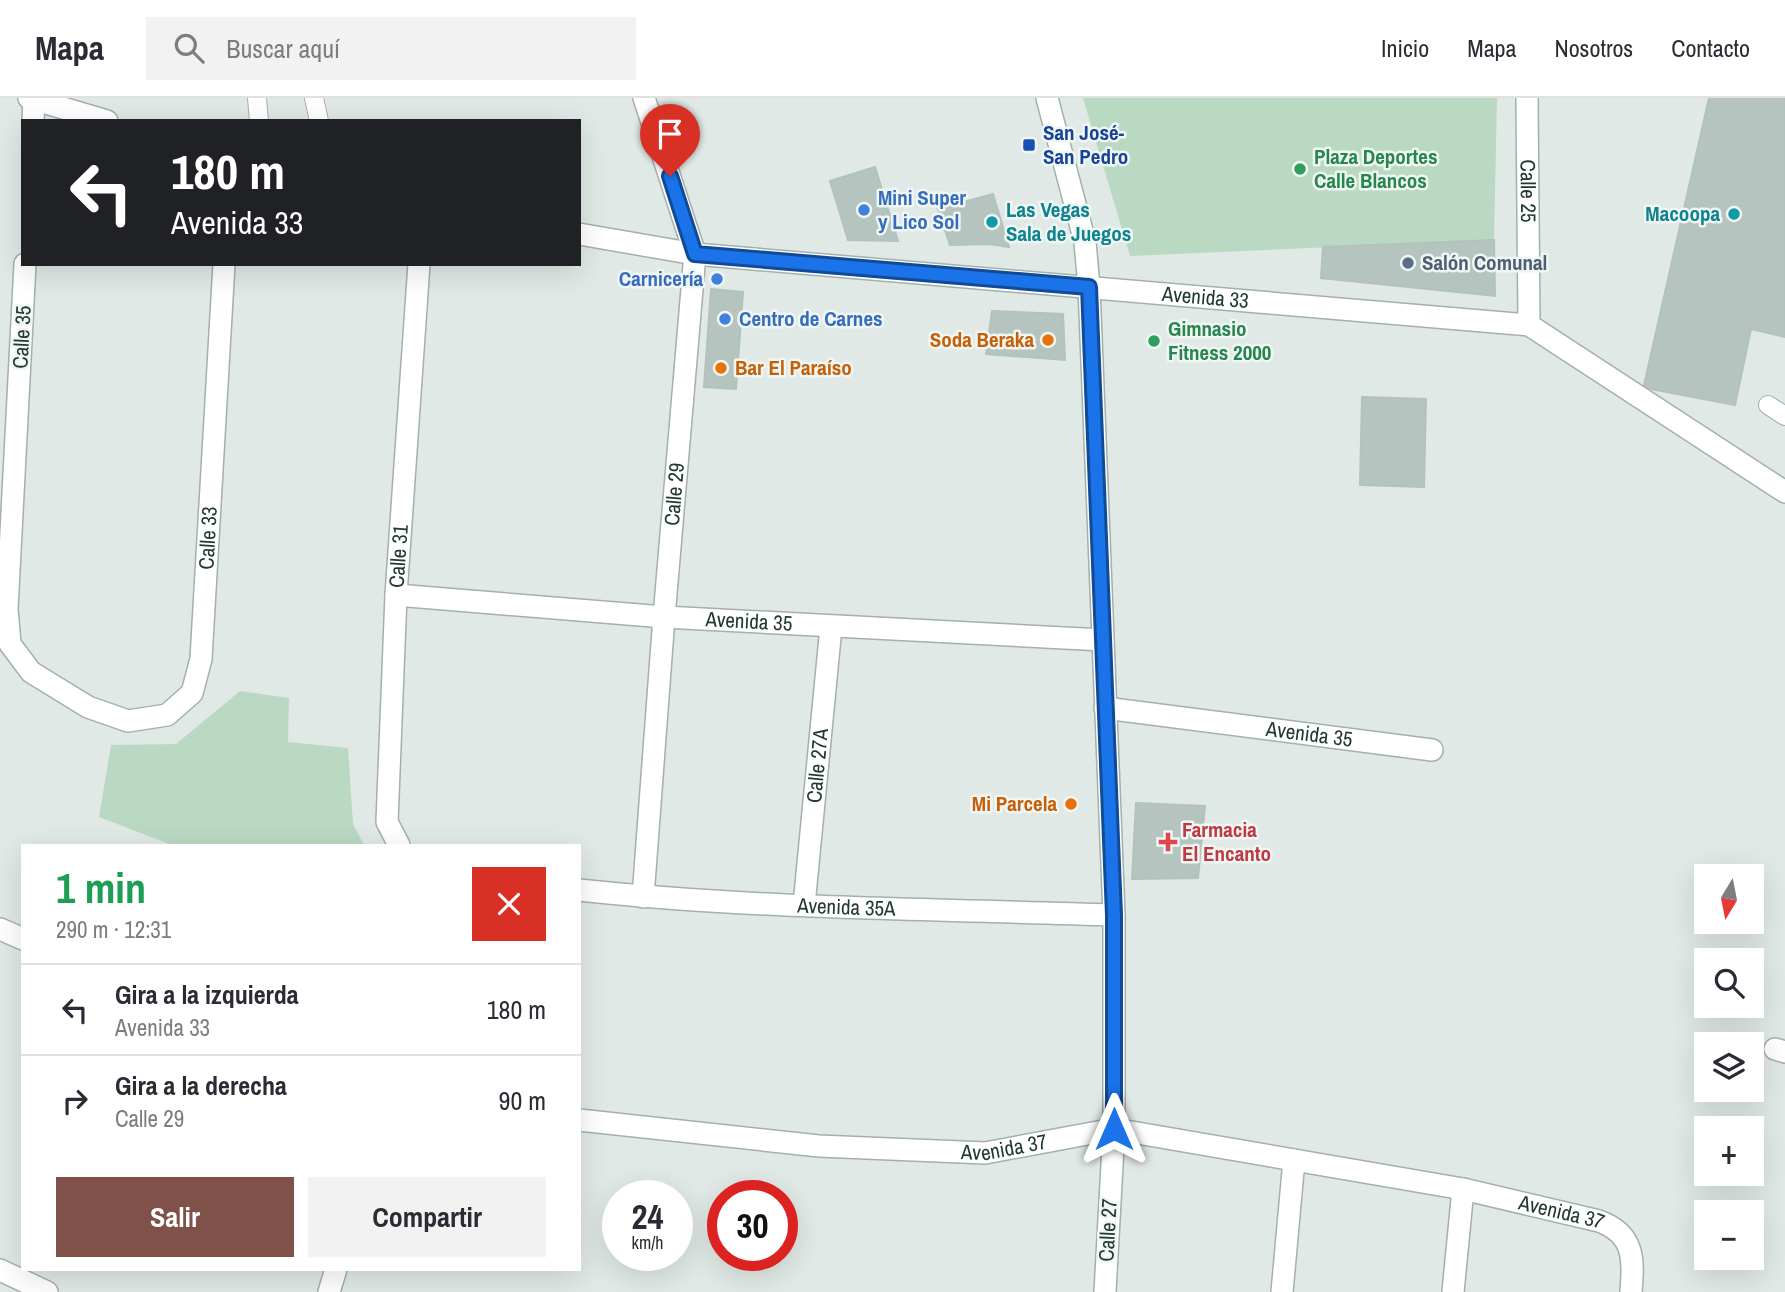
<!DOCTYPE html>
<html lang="es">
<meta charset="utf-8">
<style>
body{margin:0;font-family:"Archivo Narrow",sans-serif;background:#f2f2f3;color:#2b2b33;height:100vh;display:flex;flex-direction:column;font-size:26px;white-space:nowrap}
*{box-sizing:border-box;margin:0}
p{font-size:23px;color:#7c7c81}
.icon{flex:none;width:38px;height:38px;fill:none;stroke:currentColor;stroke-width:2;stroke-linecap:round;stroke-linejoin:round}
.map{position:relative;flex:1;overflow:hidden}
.sheet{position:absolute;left:21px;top:746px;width:560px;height:427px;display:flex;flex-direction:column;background:#fff;border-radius:0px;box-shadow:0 7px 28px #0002}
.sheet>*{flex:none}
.guide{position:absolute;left:21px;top:21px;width:560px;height:147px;border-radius:0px;box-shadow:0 7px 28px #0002;background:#202124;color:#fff;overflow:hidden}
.needle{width:46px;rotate:190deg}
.fabs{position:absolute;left:1694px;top:766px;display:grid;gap:14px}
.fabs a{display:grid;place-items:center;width:70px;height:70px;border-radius:0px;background:#fff;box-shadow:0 7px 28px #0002;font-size:35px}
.speed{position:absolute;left:602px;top:1082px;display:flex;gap:14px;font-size:35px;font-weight:700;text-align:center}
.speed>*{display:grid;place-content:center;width:91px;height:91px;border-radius:50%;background:#fff;box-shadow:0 7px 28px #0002;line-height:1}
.speed small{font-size:18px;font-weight:400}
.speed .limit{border:10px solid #d22;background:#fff;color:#111}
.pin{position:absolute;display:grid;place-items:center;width:60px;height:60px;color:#fff;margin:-72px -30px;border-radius:50% 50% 50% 0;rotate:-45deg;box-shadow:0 0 7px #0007}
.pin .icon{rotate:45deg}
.me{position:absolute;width:77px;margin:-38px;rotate:0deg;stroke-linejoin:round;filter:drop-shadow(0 0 5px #0008)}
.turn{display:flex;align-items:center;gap:24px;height:147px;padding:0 35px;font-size:32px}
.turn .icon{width:91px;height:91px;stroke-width:2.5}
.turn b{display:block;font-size:49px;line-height:60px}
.round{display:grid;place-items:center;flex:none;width:74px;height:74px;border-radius:0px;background:#f2f2f3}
.overview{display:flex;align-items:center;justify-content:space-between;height:119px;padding:0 35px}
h1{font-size:42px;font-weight:700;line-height:52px;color:#1e9e55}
.cta{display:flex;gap:14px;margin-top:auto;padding:14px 35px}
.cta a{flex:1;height:80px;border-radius:0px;background:#7f5148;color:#fff;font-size:28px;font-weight:700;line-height:80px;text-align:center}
.cta a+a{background:#f2f2f3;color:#2b2b33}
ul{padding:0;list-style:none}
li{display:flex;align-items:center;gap:21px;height:91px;padding:0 35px;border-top:2px solid #e1e1e2}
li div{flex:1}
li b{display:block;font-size:26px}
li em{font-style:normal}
header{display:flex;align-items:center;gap:42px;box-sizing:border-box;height:98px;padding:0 35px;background:#fff;border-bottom:2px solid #e1e1e2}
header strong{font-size:33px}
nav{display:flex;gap:38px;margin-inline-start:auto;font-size:24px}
.search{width:490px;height:63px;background:#f2f2f3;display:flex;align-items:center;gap:18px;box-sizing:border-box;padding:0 24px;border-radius:0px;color:#7c7c81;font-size:26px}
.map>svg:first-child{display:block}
.green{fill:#bad9c2}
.building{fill:#b5c4be;stroke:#b3c2bb;stroke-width:2}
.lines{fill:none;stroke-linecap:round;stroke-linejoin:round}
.service-casing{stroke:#a3b0ab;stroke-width:20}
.minor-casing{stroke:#a3b0ab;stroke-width:24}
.service{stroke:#fff;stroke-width:18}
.minor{stroke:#fff;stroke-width:21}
.route-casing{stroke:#114b97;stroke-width:18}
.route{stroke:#1a73e8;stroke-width:12}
.transit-dot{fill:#1a4fb4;stroke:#f0f6f3;stroke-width:2.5}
.leisure-dot{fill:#2e9e5b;stroke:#f0f6f3;stroke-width:2.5}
.shop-dot{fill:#3f7fe0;stroke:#f0f6f3;stroke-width:2.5}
.culture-dot{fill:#0f9aa8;stroke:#f0f6f3;stroke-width:2.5}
.service-dot{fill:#5c6f8a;stroke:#f0f6f3;stroke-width:2.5}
.food-dot{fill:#e8710a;stroke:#f0f6f3;stroke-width:2.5}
.health-dot{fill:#e0444e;stroke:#f0f6f3;stroke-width:2.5}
.labels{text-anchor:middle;stroke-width:5;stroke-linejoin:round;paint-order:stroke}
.transit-label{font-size:21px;font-weight:bold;fill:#164399;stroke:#f0f6f3;text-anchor:start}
.leisure-label{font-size:21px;font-weight:bold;fill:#27864d;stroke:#f0f6f3;text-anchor:start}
.street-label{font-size:21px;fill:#223831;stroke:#f0f6f3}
.shop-label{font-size:21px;font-weight:bold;fill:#366cbe;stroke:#f0f6f3;text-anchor:start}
.culture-label{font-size:21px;font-weight:bold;fill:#0d838f;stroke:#f0f6f3;text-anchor:start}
.service-label{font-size:21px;font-weight:bold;fill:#4e5e75;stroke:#f0f6f3;text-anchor:start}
.food-label{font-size:21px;font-weight:bold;fill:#c56008;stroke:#f0f6f3;text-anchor:end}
.health-label{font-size:21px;font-weight:bold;fill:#be3a42;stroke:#f0f6f3;text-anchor:start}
</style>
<header>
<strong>Mapa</strong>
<div class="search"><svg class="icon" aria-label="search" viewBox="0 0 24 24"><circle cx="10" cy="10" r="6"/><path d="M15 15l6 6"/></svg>Buscar aquí</div>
<nav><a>Inicio</a><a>Mapa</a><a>Nosotros</a><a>Contacto</a></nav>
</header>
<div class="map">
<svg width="1785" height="1194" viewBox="0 0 1785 1194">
<rect width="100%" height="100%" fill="#e0e9e5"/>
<!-- green -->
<g class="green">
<path d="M1083,0H1497L1494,142L1130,158Z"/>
<path d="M240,593L289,600L288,644L348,650L353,726L364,747H172L99,719L111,647L176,646Z"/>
</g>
<!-- building -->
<g class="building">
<path d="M1709,0H1785V239L1751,231L1735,307L1651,291L1644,287Z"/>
<path d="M875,69L898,143L848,142L830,83Z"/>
<path d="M993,96L1009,149L989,146L950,147L938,111Z"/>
<path d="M1494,142L1495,198L1321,180L1323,149Z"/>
<path d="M711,191L743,194L736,291L704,289Z"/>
<path d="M992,213L1063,216L1065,262L986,256Z"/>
<path d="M1362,299L1426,301L1424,389L1360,387Z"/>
<path d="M1136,705L1205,708L1198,780L1132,781Z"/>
</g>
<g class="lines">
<defs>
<g id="service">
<path d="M257,0L259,23"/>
<path d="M314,0L319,23"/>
<path d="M1768,307L1785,318"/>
</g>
<g id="minor">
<path d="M29,0L107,23"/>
<path d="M1047,0L1085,144L1089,189L1114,817V1031L1105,1194"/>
<path id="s1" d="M1527,0L1529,227"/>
<path d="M33,23L34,1"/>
<path id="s2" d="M579,136L695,156L1529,227L1785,394"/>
<path id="s3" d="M25,166L7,511L10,546L31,574L88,609L128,623L167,617L192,595L201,561L224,166"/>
<path id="s4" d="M396,497L664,519L1103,542"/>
<path id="s5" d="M1105,610L1432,652"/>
<path id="s6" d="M399,747L387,724L396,497L419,166"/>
<path id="s7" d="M579,792C757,811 936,811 1114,817"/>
<path id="s8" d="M643,799L664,519L695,156L644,0"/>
<path id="s9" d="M804,807L831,529"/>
<path d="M0,831L23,841"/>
<path d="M1775,951L1785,954"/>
<path id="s10" d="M579,1022L819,1048L985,1055L1114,1031L1463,1091L1599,1123C1634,1136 1634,1160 1631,1194"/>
<path d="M0,1172L47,1194"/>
<path d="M329,1194L336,1171"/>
<path d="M1282,1194L1294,1062"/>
<path d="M1453,1194L1463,1091"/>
</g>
</defs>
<!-- service casing -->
<use href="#service" class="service-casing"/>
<!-- minor casing -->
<use href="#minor" class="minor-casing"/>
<!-- service -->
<use href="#service" class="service"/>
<!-- minor -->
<use href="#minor" class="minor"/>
</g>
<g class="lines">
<defs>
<path id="route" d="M670,78L695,156L1089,189L1114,817V1031"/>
</defs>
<!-- route casing -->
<use href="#route" class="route-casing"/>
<!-- route -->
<use href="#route" class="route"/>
</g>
<!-- markers -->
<rect class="transit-dot" x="1022" y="40" width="14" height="14" rx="3.5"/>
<g class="leisure-dot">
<circle cx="1300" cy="71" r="7"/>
<circle cx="1154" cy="243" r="7"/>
</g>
<g class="shop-dot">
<circle cx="864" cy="112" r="7"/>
<circle cx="717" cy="181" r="7"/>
<circle cx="725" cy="221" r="7"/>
</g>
<g class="culture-dot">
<circle cx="1734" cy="116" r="7"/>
<circle cx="992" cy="124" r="7"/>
</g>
<circle class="service-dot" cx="1408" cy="165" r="7"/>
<g class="food-dot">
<circle cx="1048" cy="242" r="7"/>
<circle cx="721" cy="270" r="7"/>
<circle cx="1071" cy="706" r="7"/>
</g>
<path class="health-dot" d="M1164.5 733.5h7v7h7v7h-7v7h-7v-7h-7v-7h7z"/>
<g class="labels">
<!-- transit labels -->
<g class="transit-label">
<text x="1043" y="42">San José-<tspan x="1043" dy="24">San Pedro</tspan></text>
</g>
<!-- leisure labels -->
<g class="leisure-label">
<text x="1314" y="66">Plaza Deportes<tspan x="1314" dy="24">Calle Blancos</tspan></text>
<text x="1168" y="238">Gimnasio<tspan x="1168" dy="24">Fitness 2000</tspan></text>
</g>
<!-- street labels -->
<g class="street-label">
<text dy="7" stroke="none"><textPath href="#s1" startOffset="93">Calle 25</textPath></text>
<text dy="7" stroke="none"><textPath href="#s2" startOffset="630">Avenida 33</textPath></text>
<text transform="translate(22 239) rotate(-87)" y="7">Calle 35</text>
<text dy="7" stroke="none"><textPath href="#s8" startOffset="404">Calle 29</textPath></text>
<text dy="7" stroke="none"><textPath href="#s3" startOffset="754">Calle 33</textPath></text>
<text dy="7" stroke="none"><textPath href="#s6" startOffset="292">Calle 31</textPath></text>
<text dy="7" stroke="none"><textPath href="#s4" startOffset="354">Avenida 35</textPath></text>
<text dy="7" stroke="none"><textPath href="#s5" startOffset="206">Avenida 35</textPath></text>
<text dy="7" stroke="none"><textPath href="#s9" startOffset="140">Calle 27A</textPath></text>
<text dy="7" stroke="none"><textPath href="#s7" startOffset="268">Avenida 35A</textPath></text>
<text dy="7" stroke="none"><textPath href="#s10" startOffset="427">Avenida 37</textPath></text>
<text dy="7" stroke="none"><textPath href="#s10" startOffset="994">Avenida 37</textPath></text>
<text transform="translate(1108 1132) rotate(-87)" y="7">Calle 27</text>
</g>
<!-- shop labels -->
<g class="shop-label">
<text x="878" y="107">Mini Super<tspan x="878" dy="24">y Lico Sol</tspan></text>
<text x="703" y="188" text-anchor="end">Carnicería</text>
<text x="739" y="228">Centro de Carnes</text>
</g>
<!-- culture labels -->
<g class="culture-label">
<text x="1006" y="119">Las Vegas<tspan x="1006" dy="24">Sala de Juegos</tspan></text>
<text x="1720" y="123" text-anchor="end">Macoopa</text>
</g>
<!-- service labels -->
<g class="service-label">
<text x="1422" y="172">Salón Comunal</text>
</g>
<!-- food labels -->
<g class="food-label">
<text x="1034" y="249">Soda Beraka</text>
<text x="735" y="277" text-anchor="start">Bar El Paraíso</text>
<text x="1057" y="713">Mi Parcela</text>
</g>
<!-- health labels -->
<g class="health-label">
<text x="1182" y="739">Farmacia<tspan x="1182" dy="24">El Encanto</tspan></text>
</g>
</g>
</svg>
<div class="fabs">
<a><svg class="needle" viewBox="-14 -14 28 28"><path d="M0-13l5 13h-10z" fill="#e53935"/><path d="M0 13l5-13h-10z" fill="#7c7c81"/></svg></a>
<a><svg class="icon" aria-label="search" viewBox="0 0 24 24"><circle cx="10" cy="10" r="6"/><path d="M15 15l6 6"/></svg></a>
<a><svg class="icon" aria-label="layers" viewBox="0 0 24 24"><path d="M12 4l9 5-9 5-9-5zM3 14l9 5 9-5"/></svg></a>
<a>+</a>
<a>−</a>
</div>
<div class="speed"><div>24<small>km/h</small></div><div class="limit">30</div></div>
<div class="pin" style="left:670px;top:78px;background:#d93025"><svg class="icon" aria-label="arrive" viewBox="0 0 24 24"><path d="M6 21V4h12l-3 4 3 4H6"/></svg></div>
<svg class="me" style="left:1114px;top:1031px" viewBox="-20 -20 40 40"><path d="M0-17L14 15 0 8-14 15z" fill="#1a73e8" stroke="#fff" stroke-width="4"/></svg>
<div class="guide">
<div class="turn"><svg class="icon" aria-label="left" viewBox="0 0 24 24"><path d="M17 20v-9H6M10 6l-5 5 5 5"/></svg><div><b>180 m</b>Avenida 33</div></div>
</div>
<section class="sheet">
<div class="overview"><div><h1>1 min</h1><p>290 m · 12:31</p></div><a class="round" style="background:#d93025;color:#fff"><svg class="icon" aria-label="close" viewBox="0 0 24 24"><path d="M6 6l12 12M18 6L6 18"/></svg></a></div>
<ul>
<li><svg class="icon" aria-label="left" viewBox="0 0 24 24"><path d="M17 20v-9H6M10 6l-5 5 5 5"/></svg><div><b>Gira a la izquierda</b><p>Avenida 33</p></div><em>180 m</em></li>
<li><svg class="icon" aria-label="right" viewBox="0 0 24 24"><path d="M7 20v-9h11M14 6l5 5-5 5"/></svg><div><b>Gira a la derecha</b><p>Calle 29</p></div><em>90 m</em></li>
</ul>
<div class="cta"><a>Salir</a><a>Compartir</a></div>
</section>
</div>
